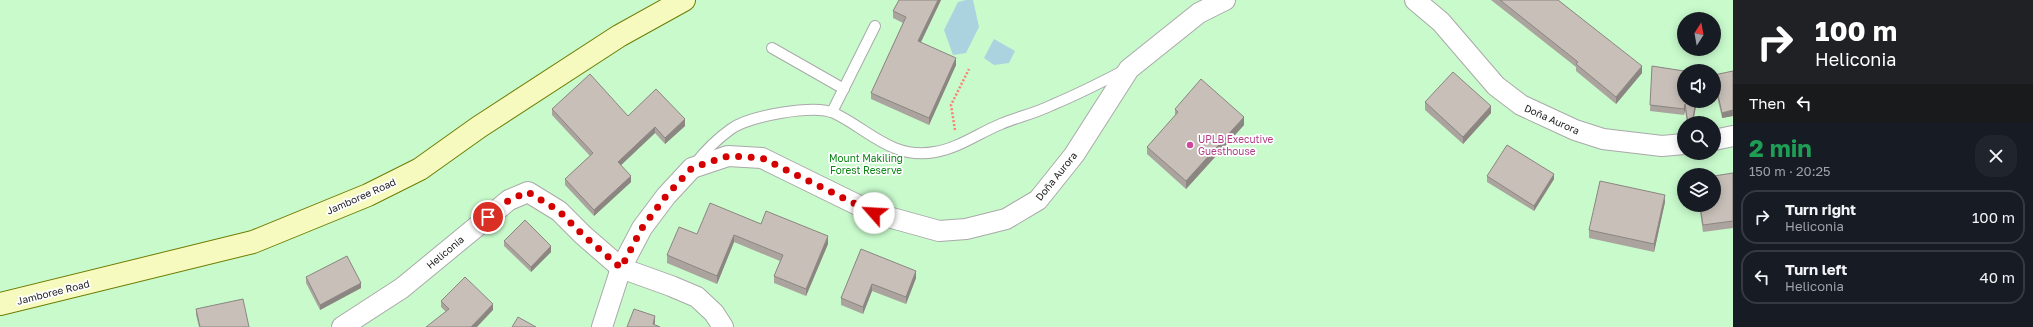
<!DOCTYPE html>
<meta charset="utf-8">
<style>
body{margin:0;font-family:"Golos Text",sans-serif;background:#20242c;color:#f1f3f6;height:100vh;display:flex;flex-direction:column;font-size:15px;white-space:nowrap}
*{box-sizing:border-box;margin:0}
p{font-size:13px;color:#9ea1a6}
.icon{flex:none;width:22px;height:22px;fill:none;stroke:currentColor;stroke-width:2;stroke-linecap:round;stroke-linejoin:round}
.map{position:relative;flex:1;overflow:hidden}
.panel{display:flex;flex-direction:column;background:#171b24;width:300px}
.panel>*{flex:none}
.hud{background:#202124;color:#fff;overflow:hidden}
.needle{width:26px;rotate:11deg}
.tools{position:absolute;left:1677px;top:12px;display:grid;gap:8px}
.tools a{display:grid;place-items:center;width:44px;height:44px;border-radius:50%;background:#171b24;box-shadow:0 2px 10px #0003;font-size:20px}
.pin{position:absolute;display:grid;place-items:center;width:34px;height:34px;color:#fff;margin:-17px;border:2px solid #fff;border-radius:50%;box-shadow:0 1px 4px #0007}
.me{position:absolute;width:44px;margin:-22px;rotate:296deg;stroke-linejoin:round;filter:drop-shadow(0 0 3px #0008)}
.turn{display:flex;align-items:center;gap:14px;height:84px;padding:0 16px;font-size:18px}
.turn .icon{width:52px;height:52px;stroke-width:2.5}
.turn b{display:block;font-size:28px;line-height:34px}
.then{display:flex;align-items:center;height:38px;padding:0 16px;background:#0003;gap:8px;font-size:15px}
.round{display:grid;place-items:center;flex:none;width:42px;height:42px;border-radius:16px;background:#20242c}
.overview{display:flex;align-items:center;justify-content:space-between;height:68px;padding:0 16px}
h1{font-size:24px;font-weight:700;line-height:30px;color:#1e9e55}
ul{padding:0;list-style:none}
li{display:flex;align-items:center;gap:12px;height:54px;margin:0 8px 6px;padding:0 8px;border:2px solid #363941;border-radius:16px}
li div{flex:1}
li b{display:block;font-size:15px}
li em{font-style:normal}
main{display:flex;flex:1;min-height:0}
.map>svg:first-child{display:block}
.park{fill:#c8facc;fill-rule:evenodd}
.water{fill:#aad3df}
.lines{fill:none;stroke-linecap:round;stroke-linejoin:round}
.lane-casing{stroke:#a9a9a9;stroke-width:12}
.street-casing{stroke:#a9a9a9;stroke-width:22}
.secondary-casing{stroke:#707d05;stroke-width:24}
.path{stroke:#fa8072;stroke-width:2.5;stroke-dasharray:2 2;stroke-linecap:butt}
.lane{stroke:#fff;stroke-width:10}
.street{stroke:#fff;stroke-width:20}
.secondary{stroke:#f7fabf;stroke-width:22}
.wall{fill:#aba49e}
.shaded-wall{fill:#8b8681}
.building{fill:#c7bfb8;stroke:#8b8681}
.route{stroke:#d40000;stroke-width:7;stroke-dasharray:0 12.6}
.hotel-dot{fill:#d1479c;stroke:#fff;stroke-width:1.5}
.labels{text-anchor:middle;stroke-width:3.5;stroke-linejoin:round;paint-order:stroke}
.street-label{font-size:10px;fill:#222;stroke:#fff}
.hotel-label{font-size:10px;fill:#b23c85;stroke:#fff;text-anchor:start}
.park-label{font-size:10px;fill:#0c8416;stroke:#fff}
</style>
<main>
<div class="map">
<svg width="1733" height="327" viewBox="0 0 1733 327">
<rect width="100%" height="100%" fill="#f2efe9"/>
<!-- park -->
<path class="park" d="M0,0H1733V327H0ZM1684,19H1714V49H1684ZM1684,71H1714V101H1684ZM1684,123H1714V153H1684ZM1684,175H1714V205H1684Z"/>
<!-- water -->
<g class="water">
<path d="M966,0H973L979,27L966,53L953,55L944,30L958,2Z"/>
<path d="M994,39L1015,51L1009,63L994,65L984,58Z"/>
</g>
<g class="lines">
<defs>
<g id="lane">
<path d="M772,48L844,89"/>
<path d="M832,112L875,26"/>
<path d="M695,164C705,151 717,139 731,129C749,116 814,104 834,113C868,129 892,160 935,152C959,148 979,133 1001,124C1018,117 1036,113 1052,105C1076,95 1100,83 1123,71"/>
</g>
<g id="street">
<path d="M1415,0L1441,22L1496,86L1521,105L1575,130L1603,139L1662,146L1684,144"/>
<path d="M1714,140L1733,136"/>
<path d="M342,327L402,288L509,200L528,192L559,211L583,235L621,268L671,286L697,297L714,313L723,327"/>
<path d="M602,327L621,268L642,228L666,196L692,168L728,156L762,158L874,213L939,231L966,229L1006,219L1038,200L1074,155L1129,69L1199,13L1225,0"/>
</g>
<path id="secondary" d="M0,304L253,242L368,195L420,169L479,127L619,36L684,0"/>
</defs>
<!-- lane casing -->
<use href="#lane" class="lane-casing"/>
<!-- street casing -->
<use href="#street" class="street-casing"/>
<!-- secondary casing -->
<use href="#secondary" class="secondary-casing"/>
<!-- path -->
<path class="path" d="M955,130L951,105L969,69"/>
<!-- lane -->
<use href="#lane" class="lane"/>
<!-- street -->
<use href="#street" class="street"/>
<!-- secondary -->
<use href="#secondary" class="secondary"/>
</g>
<!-- wall -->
<g class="wall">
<path d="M899,0H941L921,42L956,65L929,125L871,99V93L903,23L893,18V11Z"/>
<path d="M1491,0H1558L1642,73L1616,104L1576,71V67Z"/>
<path d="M1652,66L1684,71L1693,123H1687L1685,110L1684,115L1650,111Z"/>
<path d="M1733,71V116L1722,118L1714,83V75Z"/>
<path d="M1425,102L1491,113L1463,144L1425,110Z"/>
<path d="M552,109L628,116L685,126L665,144L655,133L621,165L631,182L594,216L565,185V179L590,156L552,115Z"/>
<path d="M1175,109L1244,125L1186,189L1147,154V147L1175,116Z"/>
<path d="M1733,173V228L1703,232L1699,205H1714Z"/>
<path d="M1487,176L1554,179L1534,211L1487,182Z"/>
<path d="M1665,202L1654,252L1589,238V230Z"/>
<path d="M761,224L828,244L806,296L774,283V276L780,261L734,242L717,284L667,263V255L697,234Z"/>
<path d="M504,241L551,252L531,272L504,246Z"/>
<path d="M861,249L916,278L906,304L872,291L863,314L841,305V298Z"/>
<path d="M306,277L361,288L320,310L306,283Z"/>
<path d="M441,301L493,310L446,312L441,307Z"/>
<path d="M196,309L249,327H199L196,315Z"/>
</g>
<!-- shaded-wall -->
<g class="shaded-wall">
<path d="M938,0H941L918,48V41Z"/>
<path d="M956,58V65L929,125V118Z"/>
<path d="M1642,66V73L1616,104V97Z"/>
<path d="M1696,101H1697L1693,123H1692Z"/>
<path d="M1685,104V110L1684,115V109Z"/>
<path d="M1491,106V113L1463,144V137Z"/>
<path d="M1733,110V116L1722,118V113Z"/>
<path d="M1244,117V125L1186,189V181Z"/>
<path d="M685,119V126L665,144V138Z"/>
<path d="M655,127V133L618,168V162Z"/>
<path d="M1554,174V179L1534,211V206Z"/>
<path d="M631,176V182L594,216V210Z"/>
<path d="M1665,195V202L1654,252V244Z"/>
<path d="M734,235V242L717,284V276Z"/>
<path d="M828,236V244L806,296V289Z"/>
<path d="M551,246V252L531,272V267Z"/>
<path d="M916,271V278L906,304V297Z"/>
<path d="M361,283V288L320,310V305Z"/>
<path d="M872,284V291L863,314V307Z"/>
<path d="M493,304V310L477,327H471Z"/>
<path d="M655,316V322L654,327L653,324Z"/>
</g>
<!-- building -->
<g class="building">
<path d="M899,0H938L918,41L956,58L929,118L871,93L906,17L893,11Z"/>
<path d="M1500,0H1558L1642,66L1616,97L1576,64L1578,62Z"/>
<path d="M1652,66L1684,71V101H1696L1692,123H1688L1685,104L1684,109L1650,105Z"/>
<path d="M1733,71V110L1722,113L1714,77V75Z"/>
<path d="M1453,72L1491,106L1463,137L1425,102Z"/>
<path d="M590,74L628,116L656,89L685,119L665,138L655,127L618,162L631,176L594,210L565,179L593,153L552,109Z"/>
<path d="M1201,79L1244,117L1186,181L1147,147L1178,112L1175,109Z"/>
<path d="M1507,145L1554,174L1534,206L1487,176Z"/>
<path d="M1733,173V221L1703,225L1700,205H1714V176Z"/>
<path d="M1600,181L1665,195L1654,244L1589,230Z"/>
<path d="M710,203L761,224L766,211L828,236L806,289L774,276L783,255L734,235L717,276L667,255L679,227L697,234Z"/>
<path d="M525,220L551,246L531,267L504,241Z"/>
<path d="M861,249L916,271L906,297L872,284L863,307L841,298Z"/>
<path d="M347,256L361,283L320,305L306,277Z"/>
<path d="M465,277L493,304L471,327H426L449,309L441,301Z"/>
<path d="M243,299L249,327H200L196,309Z"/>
<path d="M634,309L655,316L653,324L660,327H627Z"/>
<path d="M518,317L536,327H512Z"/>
</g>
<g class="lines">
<!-- route -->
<path class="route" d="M488,217L509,200L528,192L559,211L583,235L621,268L642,228L666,196L692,168L728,156L762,158L874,213"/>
</g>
<!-- markers -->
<circle class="hotel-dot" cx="1190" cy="145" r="4"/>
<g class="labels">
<!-- street labels -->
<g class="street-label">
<text transform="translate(1552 119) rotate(24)" y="4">Doña Aurora</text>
<text transform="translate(1056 176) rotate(-51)" y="4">Doña Aurora</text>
<text transform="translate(361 196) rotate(-24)" y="4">Jamboree Road</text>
<text transform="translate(445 252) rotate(-40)" y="4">Heliconia</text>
<text transform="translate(53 292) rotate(-14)" y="4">Jamboree Road</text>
</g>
<!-- hotel labels -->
<g class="hotel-label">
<text x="1198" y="143">UPLB Executive<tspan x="1198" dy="12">Guesthouse</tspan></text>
</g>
<!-- park labels -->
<g class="park-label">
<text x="866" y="162">Mount Makiling<tspan x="866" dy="12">Forest Reserve</tspan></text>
</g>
</g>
</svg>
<div class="tools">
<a><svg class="needle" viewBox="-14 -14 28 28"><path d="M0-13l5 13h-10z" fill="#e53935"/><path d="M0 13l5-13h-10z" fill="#9ea1a6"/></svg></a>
<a><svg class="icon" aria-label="sound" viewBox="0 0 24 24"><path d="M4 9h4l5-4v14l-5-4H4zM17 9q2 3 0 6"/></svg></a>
<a><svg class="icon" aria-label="search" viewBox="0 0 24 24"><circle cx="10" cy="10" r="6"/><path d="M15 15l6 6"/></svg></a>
<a><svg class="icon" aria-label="layers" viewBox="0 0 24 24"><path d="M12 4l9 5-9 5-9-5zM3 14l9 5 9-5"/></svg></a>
</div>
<div class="pin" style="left:488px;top:217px;background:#d93025"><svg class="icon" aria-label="arrive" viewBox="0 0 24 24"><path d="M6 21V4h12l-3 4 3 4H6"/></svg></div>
<svg class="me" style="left:874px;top:213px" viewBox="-20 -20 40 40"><circle r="19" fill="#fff"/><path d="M0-13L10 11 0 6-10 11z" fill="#d40000"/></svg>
</div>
<section class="panel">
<div class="hud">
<div class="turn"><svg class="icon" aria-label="right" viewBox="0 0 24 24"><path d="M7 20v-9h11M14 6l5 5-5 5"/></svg><div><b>100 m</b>Heliconia</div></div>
<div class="then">Then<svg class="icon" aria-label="left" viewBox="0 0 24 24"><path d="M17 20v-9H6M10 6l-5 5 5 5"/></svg></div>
</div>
<div class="overview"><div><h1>2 min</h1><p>150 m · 20:25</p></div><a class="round"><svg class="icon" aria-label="close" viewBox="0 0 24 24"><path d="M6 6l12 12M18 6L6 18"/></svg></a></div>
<ul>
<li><svg class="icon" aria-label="right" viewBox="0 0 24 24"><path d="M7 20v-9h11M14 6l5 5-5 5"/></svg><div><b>Turn right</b><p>Heliconia</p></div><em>100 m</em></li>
<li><svg class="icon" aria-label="left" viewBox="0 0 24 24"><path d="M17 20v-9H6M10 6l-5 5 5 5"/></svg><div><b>Turn left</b><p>Heliconia</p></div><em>40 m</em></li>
</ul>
</section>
</main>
